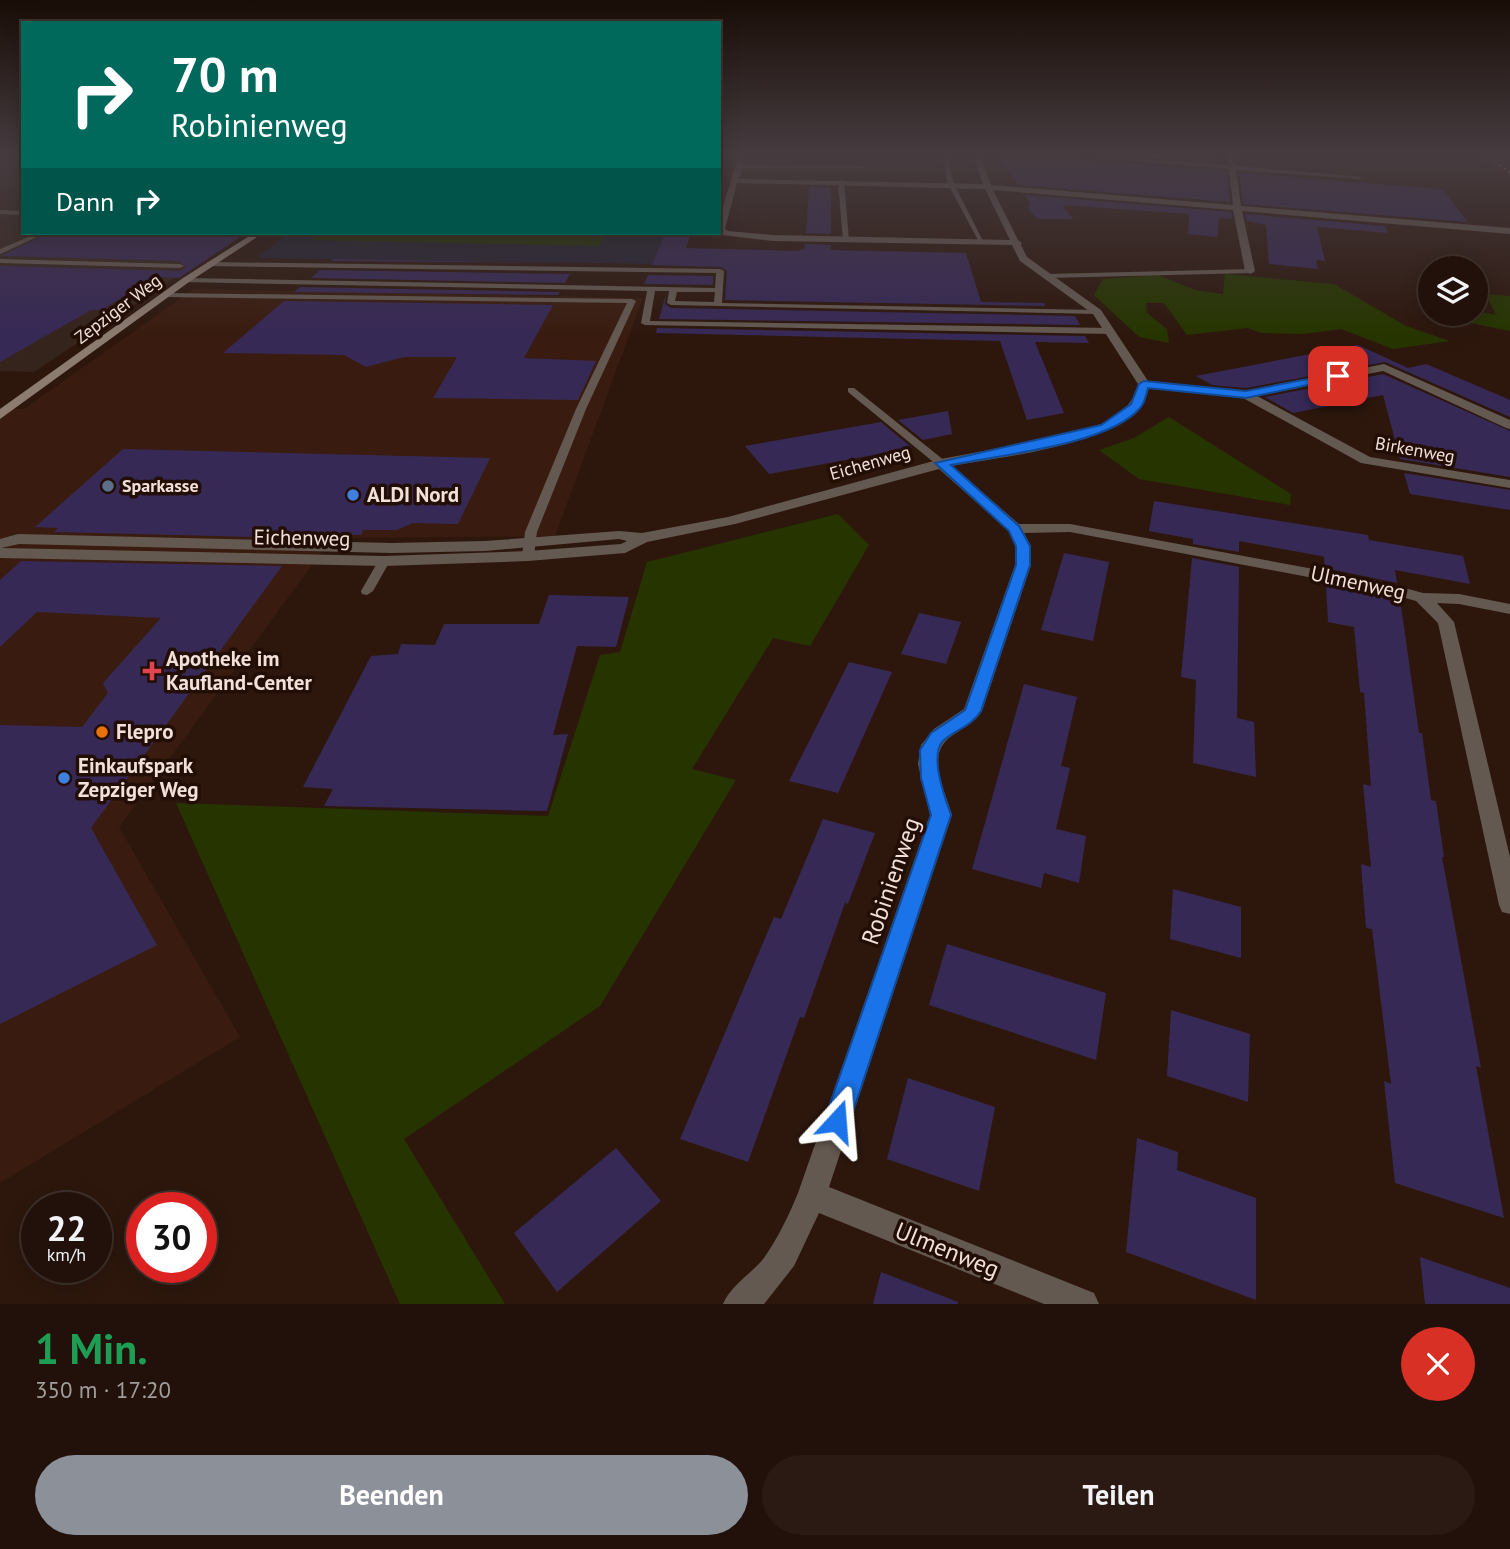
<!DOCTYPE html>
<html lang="de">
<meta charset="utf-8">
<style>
body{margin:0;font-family:"PT Sans",sans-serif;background:#2a1a13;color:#f1f3f6;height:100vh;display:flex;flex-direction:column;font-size:26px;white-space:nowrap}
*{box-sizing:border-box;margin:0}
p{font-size:23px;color:#a29d9c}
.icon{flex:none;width:38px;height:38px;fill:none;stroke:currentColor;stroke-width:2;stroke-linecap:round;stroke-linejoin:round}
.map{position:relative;height:1304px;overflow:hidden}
.details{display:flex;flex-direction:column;background:#22110a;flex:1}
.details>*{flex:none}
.guide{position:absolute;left:21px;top:21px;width:700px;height:214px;border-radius:0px;box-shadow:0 4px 18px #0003,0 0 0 2px #3f312b;background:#00695c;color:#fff;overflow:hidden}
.fabs{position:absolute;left:1418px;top:256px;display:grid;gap:14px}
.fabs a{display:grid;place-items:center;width:70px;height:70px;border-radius:50%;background:#22110a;box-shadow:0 4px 18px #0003,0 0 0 2px #3f312b;font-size:35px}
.speed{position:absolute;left:21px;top:1192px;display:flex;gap:14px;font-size:35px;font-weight:700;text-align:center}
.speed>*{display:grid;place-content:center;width:91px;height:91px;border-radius:50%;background:#22110a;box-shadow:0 4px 18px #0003,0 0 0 2px #3f312b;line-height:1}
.speed small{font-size:18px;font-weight:400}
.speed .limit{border:10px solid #d22;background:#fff;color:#111}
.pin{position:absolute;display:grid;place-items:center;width:60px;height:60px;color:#fff;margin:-30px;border-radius:14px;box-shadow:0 4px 10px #0006}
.me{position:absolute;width:77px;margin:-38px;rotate:19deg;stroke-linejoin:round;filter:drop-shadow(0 0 5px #0008)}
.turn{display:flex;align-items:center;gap:24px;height:147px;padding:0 35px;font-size:32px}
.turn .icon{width:91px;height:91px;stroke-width:2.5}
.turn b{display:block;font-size:49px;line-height:60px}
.then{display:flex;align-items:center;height:66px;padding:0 35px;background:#0003;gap:14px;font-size:26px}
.round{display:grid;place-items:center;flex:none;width:74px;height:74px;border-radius:37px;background:#2a1a13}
.overview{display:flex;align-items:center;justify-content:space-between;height:119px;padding:0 35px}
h1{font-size:42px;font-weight:700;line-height:52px;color:#1e9e55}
.button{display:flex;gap:14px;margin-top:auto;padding:14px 35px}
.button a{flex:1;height:80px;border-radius:42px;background:#8c9099;color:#fff;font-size:28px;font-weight:700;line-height:80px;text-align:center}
.button a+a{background:#2a1a13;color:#f1f3f6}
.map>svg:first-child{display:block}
.built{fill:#391c0f}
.industrial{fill:#35241c}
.education{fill:#252232}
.green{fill:#263500}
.building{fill:#372956}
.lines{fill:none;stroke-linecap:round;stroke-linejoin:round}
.lane{fill:#645951;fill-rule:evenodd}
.street{fill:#645951;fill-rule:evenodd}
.secondary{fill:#8c7b6f;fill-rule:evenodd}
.rail{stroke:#a6938b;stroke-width:2.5;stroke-dasharray:2 3.5;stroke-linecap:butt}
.route{fill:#1a73e8;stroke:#114b97;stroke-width:2}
.service-dot{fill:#5c6f8a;stroke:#230e05;stroke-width:2.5}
.shop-dot{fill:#3f7fe0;stroke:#230e05;stroke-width:2.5}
.health-dot{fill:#e0444e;stroke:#230e05;stroke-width:2.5}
.food-dot{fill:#e8710a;stroke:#230e05;stroke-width:2.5}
.labels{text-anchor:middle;stroke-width:7;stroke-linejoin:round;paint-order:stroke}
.far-street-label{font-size:18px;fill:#f1e1da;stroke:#230e05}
.far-poi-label{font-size:18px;font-weight:bold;fill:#f1e1da;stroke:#230e05;text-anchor:start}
.poi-label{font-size:21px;font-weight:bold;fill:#f1e1da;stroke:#230e05;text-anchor:start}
.street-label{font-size:21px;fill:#f1e1da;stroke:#230e05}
.near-street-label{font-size:24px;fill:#f1e1da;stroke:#230e05}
</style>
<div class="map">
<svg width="1510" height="1304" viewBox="0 0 1510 1304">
<rect width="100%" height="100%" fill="#2d170d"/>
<!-- built -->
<g class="built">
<path d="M1471,153H1510V180L1502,174Z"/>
<path d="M194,289L643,298L555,536L332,538L119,827L240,1037L0,1183V409H24Z"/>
</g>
<!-- industrial -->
<path class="industrial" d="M0,162H23V233H242L34,372L0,371Z"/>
<!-- education -->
<path class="education" d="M289,233H665L660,264L256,258Z"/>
<!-- green -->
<g class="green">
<path d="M322,233H606L599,246L312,240Z"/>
<path d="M1225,274L1334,284L1406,326L1450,341L1393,349L1341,329L1304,334L1261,333L1248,328L1187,335L1164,303H1146L1147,313L1167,329L1169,343L1139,337L1094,295L1103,279L1158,275L1195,290L1223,294Z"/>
<path d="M1485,294L1510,296V331L1466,322L1446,313L1475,311L1496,315Z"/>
<path d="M1169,417L1291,494L1290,505L1139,479L1099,450L1134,438Z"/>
<path d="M838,514L869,545L810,646L773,638L692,769L736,780L600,1006L404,1139L505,1304H400L176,803L548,816L600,655L620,652L647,562Z"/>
</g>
<!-- building -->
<g class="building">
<path d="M996,153H1032L1035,156L1227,171L1230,202L1018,185Z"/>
<path d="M1071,153H1151L1218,157V162Z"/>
<path d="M1239,173L1442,189L1468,222L1243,204Z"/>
<path d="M809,187L831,188V234L806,233Z"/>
<path d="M1025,195L1231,212L1232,219L1219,218L1217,237L1188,234L1189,214L1062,205L1073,219H1037L1028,209L1030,203Z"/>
<path d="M1245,214L1385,226L1388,233L1317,227L1325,261L1316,260L1318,269L1269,264L1266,225L1247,221Z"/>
<path d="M48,233H246L179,278L157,277L101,310H91L0,362V266L180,271L186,267L180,261L1,256Z"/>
<path d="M665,233H691L686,248L797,251L804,249L805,244L831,245L830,250L966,253L981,302L1044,303L1045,306L725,300L727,271L721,267L652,265Z"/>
<path d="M333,259L575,263L331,261Z"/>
<path d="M320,270L570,274L565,283L311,278Z"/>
<path d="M648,275L713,276V285L644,284Z"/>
<path d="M300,287L560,292L558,295L294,292Z"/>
<path d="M666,294L665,304L671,308L1075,316L1080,325L659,319Z"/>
<path d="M284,301L553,305L524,358L596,361L578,400L433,398L457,357H404L366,367L344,355L223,353Z"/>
<path d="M657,328L1085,336L1089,343L1035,342L1064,413L1027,420L1000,341L656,333Z"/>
<path d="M1358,345L1408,368L1426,364L1510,400V417L1385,362L1246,388L1212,385L1196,376Z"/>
<path d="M1383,374L1510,431V477L1400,459L1383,395L1293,413L1265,397Z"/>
<path d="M948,411L952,434L923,440L898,420Z"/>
<path d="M881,422L912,448L769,474L745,446Z"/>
<path d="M123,449L490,458L458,524L413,523L397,530H363L361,535L306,534L302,538L54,532L58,528L35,527Z"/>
<path d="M1404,473L1510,490V510L1410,494Z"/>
<path d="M1154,501L1368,535L1369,540L1463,556L1470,584L1395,570L1397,583L1325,568L1324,557L1321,556L1239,541V552L1193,544V539L1149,531Z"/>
<path d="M1064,553L1109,562L1093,641L1041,630Z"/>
<path d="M1192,558L1239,567L1237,718L1254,722L1256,777L1193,763L1196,680L1181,677Z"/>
<path d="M21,561L282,566L91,828L157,945L0,1024V725L82,727L108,693L103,683L161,618L37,612L0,647V580Z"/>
<path d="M1326,583L1400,599L1419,733H1422L1431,800L1436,801L1444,857H1442L1481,1068L1476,1066L1504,1218L1395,1183L1384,1081L1391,1084L1372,929L1366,928L1361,864L1371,867L1363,784L1371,786L1364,693L1360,692L1354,627L1328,622Z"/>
<path d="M549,595L629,597L616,647L577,646L553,735L568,734L547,811L324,806L333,789L303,787L371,656L398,654L401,644L435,645L444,624H539Z"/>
<path d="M919,613L961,622L946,664L901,654Z"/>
<path d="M849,662L892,672L838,793L789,781Z"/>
<path d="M1024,684L1077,697L1061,766L1070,768L1056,829L1086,836L1079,883L1044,873L1041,888L972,869Z"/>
<path d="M823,819L875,833L848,904L845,903L804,1018L800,1017L748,1162L680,1139L774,917L781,919Z"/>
<path d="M1173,889L1241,907V958L1170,939Z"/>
<path d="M947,944L1106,993L1096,1060L929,1005Z"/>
<path d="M1171,1010L1250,1034L1248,1102L1167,1076Z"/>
<path d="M908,1078L995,1107L979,1191L887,1159Z"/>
<path d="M1137,1138L1178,1152L1177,1170L1256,1198V1300L1126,1252Z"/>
<path d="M616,1148L661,1201L557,1292L514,1233Z"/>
<path d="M1420,1257L1510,1288V1304H1425Z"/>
<path d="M881,1272L958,1302V1304H873Z"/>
</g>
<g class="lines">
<!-- lane -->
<g class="lane">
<path d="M941,153H946L954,184L984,243L979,242L948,184Z"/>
<path d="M736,165L861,166L864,168H738Z"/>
<path d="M841,180L844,182L849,240L846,242L843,240L838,182Z"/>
<path d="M0,210L23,211V215L0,214Z"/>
<path d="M38,233H46L0,254V249Z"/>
<path d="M0,259L180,264L184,266L180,268L0,263Z"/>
<path d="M210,262L720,269L724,271L722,303L1097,310L1101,312L1097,314L671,305L667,303L669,291H655L650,321L1111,328L1115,331L1111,334L645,325L641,323L647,291L183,282V278H186L715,288L716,273L207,266V262ZM677,292H715L714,302L675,301Z"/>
<path d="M1250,269L1254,271L1253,273L1047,278L1043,276L1047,274Z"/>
<path d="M167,293L632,299L636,301L586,409L537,532L534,556L528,560L522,556L525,532L576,409L627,303L164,297L163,295Z"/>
<path d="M848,388H854L945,461V465H937L848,392Z"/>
<path d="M384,557L390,561L373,591L367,595L362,594L361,591L380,558Z"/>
</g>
<!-- street -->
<path class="street" d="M739,153H745L739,179L983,184L973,153H979L991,185L1233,205L1229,169L1035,153L1229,165L1228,153H1234L1236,166L1363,177L1359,179L1236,170L1241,206L1510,228V234L1242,211L1255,271L1250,274L1245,271L1233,210L993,190L1018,240L1022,243L1021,245L1027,257L1101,310L1148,381L1246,391L1384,364L1510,420V429L1506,428L1383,371L1257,396L1370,457L1510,480V488L1361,463L1243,398L1149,388C1133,445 1004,456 952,466L1019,524H1070L1379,581L1423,593L1459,594L1510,604V614L1459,604L1437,603L1454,622L1510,857V914L1502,912L1499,905L1438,623L1416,601L1377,590L1070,532L1024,533L1031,546V565L982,711C975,723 964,727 953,735C924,753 945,790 952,815L829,1187L1094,1293L1099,1304H1044L819,1213L794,1266L764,1304H723C731,1285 751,1274 764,1258C778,1238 789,1215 798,1193L930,815L918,764L921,745L934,729L964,709L1015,565V546L1009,531L939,469L735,524L647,542L625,553L528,561L384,566L0,558V539L18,534L392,543L485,541L619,531L642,533L728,517L941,459L1079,433L1108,421L1125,409L1135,395L1138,384L1093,314L1020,261L1012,245L773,241L722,235L719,220ZM737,183L985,189L1010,240L773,235L728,231L725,229ZM619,539L627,541L621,544L528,551L384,556L1,548L19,544L392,553L485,551Z"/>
<!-- secondary -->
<g class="secondary">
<path d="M1496,153H1510V157L1497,154Z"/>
<path d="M254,233H263L189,282L0,419V409L183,278Z"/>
</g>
<!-- rail -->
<path class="rail" d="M1481,153L1510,172"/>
</g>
<!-- sky -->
<linearGradient id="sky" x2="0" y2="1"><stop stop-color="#190d07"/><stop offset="0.46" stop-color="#463c40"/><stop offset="1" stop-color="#463c40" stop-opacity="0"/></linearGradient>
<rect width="1510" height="335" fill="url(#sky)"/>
<!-- route -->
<path class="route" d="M1338,373L1342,374V378L1246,398L1148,388C1146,394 1145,403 1140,408C1109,445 999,455 951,465L1019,526L1030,546V565L981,711C971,727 956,729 943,741C929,756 945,798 951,815L850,1121L846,1130L837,1133L828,1130L824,1121L931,815L921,778L920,750L931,733L965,710L1016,565V546L1009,531L935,463L1101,425L1131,404L1139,384L1144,381L1246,391Z"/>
<!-- markers -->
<circle class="service-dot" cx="108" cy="486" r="7"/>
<g class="shop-dot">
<circle cx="353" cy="495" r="7"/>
<circle cx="64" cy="778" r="7"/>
</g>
<path class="health-dot" d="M148.5 660.5h7v7h7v7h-7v7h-7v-7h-7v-7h7z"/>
<circle class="food-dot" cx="102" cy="732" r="7"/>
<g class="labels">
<!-- far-street labels -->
<g class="far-street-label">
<text transform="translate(118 309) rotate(-37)" y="6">Zepziger Weg</text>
<text transform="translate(1415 450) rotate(10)" y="6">Birkenweg</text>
<text transform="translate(870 463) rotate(-16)" y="6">Eichenweg</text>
</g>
<!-- far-poi labels -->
<g class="far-poi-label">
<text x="122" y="492">Sparkasse</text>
</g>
<!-- poi labels -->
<g class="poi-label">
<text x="367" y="502">ALDI Nord</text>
<text x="166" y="666">Apotheke im<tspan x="166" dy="24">Kaufland-Center</tspan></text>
<text x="116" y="739">Flepro</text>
<text x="78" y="773">Einkaufspark<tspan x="78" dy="24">Zepziger Weg</tspan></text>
</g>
<!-- street labels -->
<g class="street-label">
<text transform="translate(302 538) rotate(1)" y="7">Eichenweg</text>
<text transform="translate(1358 583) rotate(12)" y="7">Ulmenweg</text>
</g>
<!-- near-street labels -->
<g class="near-street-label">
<text transform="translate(891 881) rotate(-71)" y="8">Robinienweg</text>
<text transform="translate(947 1250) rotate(22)" y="8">Ulmenweg</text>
</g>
</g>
</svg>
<div class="fabs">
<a><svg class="icon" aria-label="layers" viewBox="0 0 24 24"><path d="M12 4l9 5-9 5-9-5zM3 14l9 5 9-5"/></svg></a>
</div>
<div class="speed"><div>22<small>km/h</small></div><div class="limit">30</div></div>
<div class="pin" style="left:1338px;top:376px;background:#d93025"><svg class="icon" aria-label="arrive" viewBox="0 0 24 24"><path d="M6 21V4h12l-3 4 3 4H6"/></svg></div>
<svg class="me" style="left:837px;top:1121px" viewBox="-20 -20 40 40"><path d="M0-17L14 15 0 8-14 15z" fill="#1a73e8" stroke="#fff" stroke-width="4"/></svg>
<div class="guide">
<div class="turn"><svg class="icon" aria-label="right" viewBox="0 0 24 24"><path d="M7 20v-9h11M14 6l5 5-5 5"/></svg><div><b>70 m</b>Robinienweg</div></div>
<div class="then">Dann<svg class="icon" aria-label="right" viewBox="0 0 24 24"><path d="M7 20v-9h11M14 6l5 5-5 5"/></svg></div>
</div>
</div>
<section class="details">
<div class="overview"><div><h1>1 Min.</h1><p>350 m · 17:20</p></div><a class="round" style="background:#d93025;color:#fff"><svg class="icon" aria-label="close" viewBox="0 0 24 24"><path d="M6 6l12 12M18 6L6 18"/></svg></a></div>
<div class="button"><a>Beenden</a><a>Teilen</a></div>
</section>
